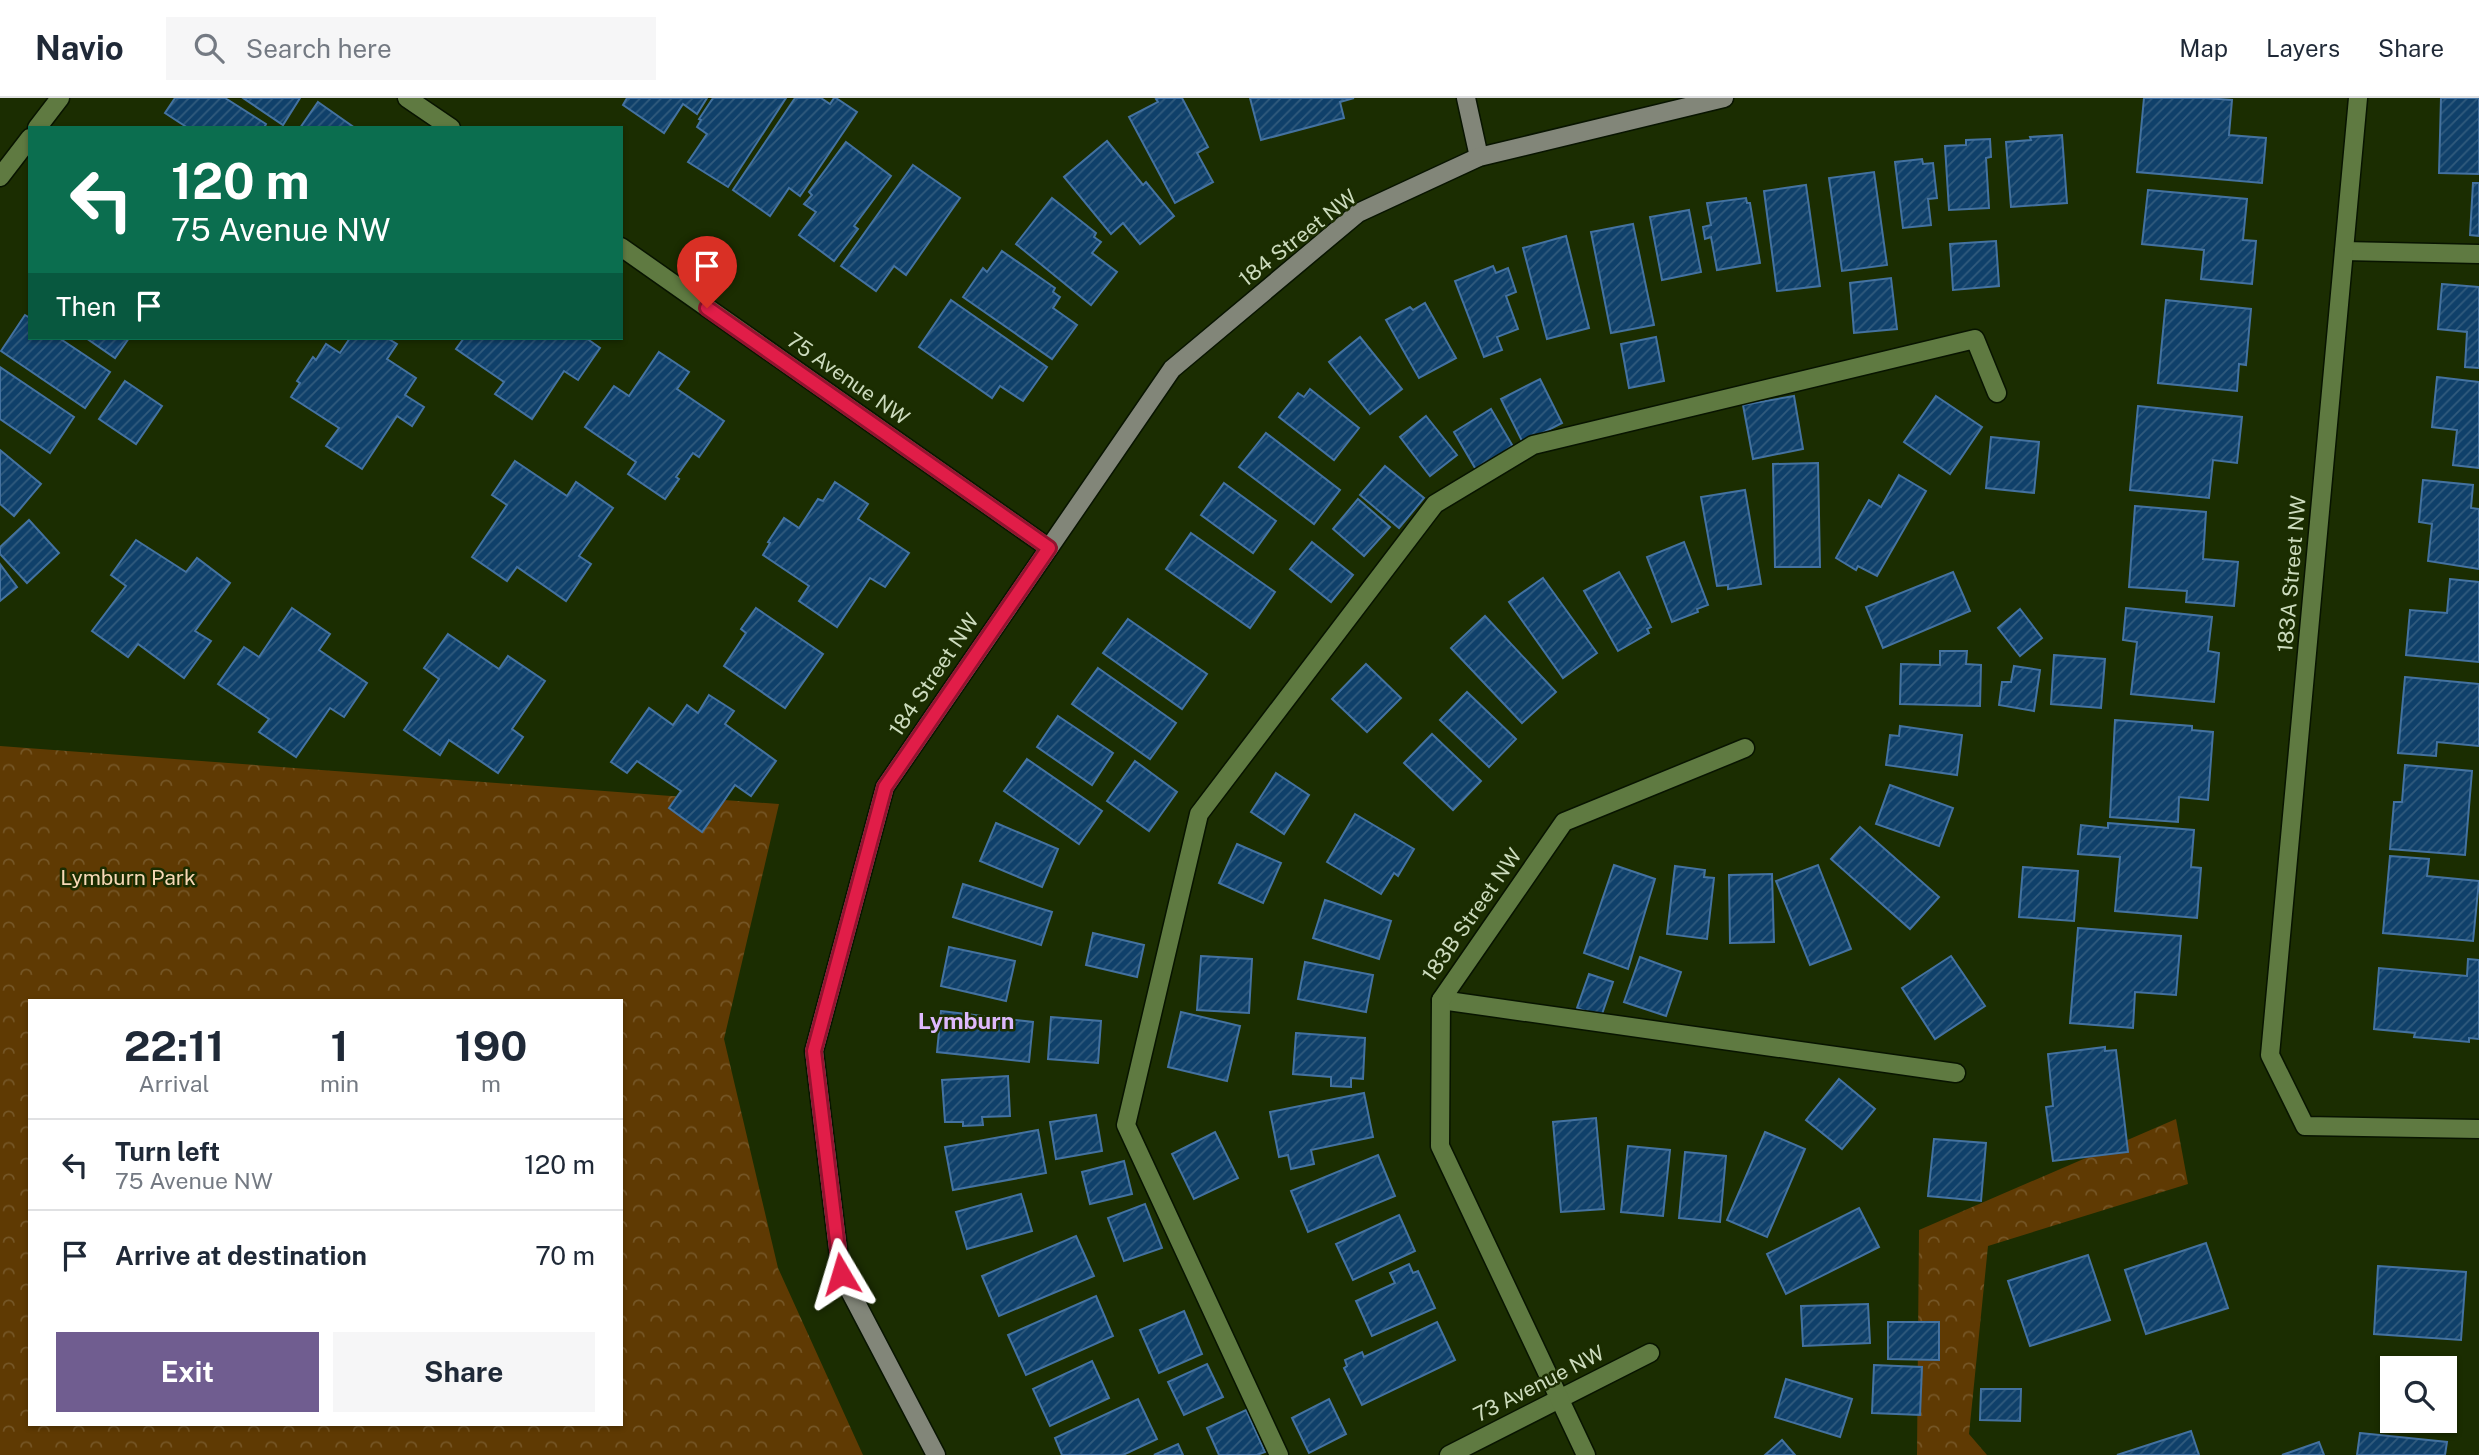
<!DOCTYPE html>
<style>
body{margin:0;font-family:"Public Sans",sans-serif;background:#f6f6f7;color:#1f2937;height:100vh;display:flex;flex-direction:column;font-size:26px;white-space:nowrap}
*{box-sizing:border-box;margin:0}
p{font-size:23px;color:#747a83}
.icon{flex:none;width:38px;height:38px;fill:none;stroke:currentColor;stroke-width:2;stroke-linecap:round;stroke-linejoin:round}
.map{position:relative;flex:1;overflow:hidden}
.drawer{position:absolute;left:28px;top:901px;width:595px;height:427px;display:flex;flex-direction:column;background:#fff;border-radius:0px;box-shadow:0 2px 5px #0004}
.drawer>*{flex:none}
.banner{position:absolute;left:28px;top:28px;width:595px;height:214px;border-radius:0px;box-shadow:0 2px 5px #0004;background:#0b6e4f;color:#fff;overflow:hidden}
.tools{position:absolute;left:2380px;top:1258px;display:grid;gap:14px}
.tools a{display:grid;place-items:center;width:77px;height:77px;border-radius:0px;background:#fff;box-shadow:0 2px 5px #0004;font-size:35px}
.pin{position:absolute;display:grid;place-items:center;width:60px;height:60px;color:#fff;margin:-72px -30px;border-radius:50% 50% 50% 0;rotate:-45deg;box-shadow:0 0 7px #0007}
.pin .icon{rotate:45deg}
.me{position:absolute;width:77px;margin:-38px;rotate:353deg;stroke-linejoin:round;filter:drop-shadow(0 0 5px #0008)}
.turn{display:flex;align-items:center;gap:24px;height:147px;padding:0 28px;font-size:32px}
.turn .icon{width:91px;height:91px;stroke-width:2.5}
.turn b{display:block;font-size:49px;line-height:60px}
.then{display:flex;align-items:center;height:66px;padding:0 28px;background:#0003;gap:14px;font-size:26px}
.eta{display:flex;justify-content:space-evenly;align-items:center;height:119px;text-align:center}
.eta b{font-size:42px;font-weight:700;line-height:49px}
.cta{display:flex;gap:14px;margin-top:auto;padding:14px 28px}
.cta a{flex:1;height:80px;border-radius:0px;background:#705d90;color:#fff;font-size:28px;font-weight:700;line-height:80px;text-align:center}
.cta a+a{background:#f6f6f7;color:#1f2937}
ul{padding:0;list-style:none}
li{display:flex;align-items:center;gap:21px;height:91px;padding:0 28px;border-top:2px solid #e0e1e3}
li div{flex:1}
li b{display:block;font-size:26px}
li em{font-style:normal}
header{display:flex;align-items:center;gap:42px;box-sizing:border-box;height:98px;padding:0 35px;background:#fff;border-bottom:2px solid #e0e1e3}
header strong{font-size:33px}
nav{display:flex;gap:38px;margin-inline-start:auto;font-size:24px}
.search{width:490px;height:63px;background:#f6f6f7;display:flex;align-items:center;gap:18px;box-sizing:border-box;padding:0 24px;border-radius:0px;color:#747a83;font-size:26px}
.map>svg:first-child{display:block}
.park{fill:url(#park-crowns);fill-rule:evenodd}
.building{fill:url(#building-hatch);stroke:#4472a0;stroke-width:2}
.lines{fill:none;stroke-linecap:round;stroke-linejoin:round}
.lane-casing{stroke:#081400;stroke-width:21}
.street-casing{stroke:#081400;stroke-width:21}
.secondary-casing{stroke:#081400;stroke-width:21}
.lane{stroke:#5f7a41;stroke-width:18}
.street{stroke:#5f7a41;stroke-width:18}
.secondary{stroke:#828679;stroke-width:18}
.route-casing{stroke:#92132f;stroke-width:18}
.route{stroke:#e11d48;stroke-width:12}
.labels{text-anchor:middle;stroke-width:5;stroke-linejoin:round;paint-order:stroke}
.street-label{font-size:21px;fill:#ccdbbd;stroke:#1b2d01}
.park-label{font-size:21px;fill:#f7d8b6;stroke:#1b2d01}
.neighbourhood-label{font-size:23px;font-weight:bold;fill:#deb9fd;stroke:#1b2d01}
</style>
<header>
<strong>Navio</strong>
<div class="search"><svg class="icon" aria-label="search" viewBox="0 0 24 24"><circle cx="10" cy="10" r="6"/><path d="M15 15l6 6"/></svg>Search here</div>
<nav><a>Map</a><a>Layers</a><a>Share</a></nav>
</header>
<div class="map">
<svg width="2479" height="1357" viewBox="0 0 2479 1357">
<defs>
<pattern id="park-crowns" width="20" height="18" patternUnits="userSpaceOnUse" patternTransform="scale(1.75)"><rect width="20" height="18" fill="#5f3a03"/><path d="M2 6a3 3 0 1 1 6 0M12 15a3 3 0 1 1 6 0" fill="none" stroke="#755626"/></pattern>
<pattern id="building-hatch" width="6" height="6" patternUnits="userSpaceOnUse" patternTransform="scale(1.75)"><rect width="6" height="6" fill="#0f406a"/><path d="M-1 1l2-2M0 6l6-6M5 7l2-2" fill="none" stroke="#315b7d"/></pattern>
</defs>
<rect width="100%" height="100%" fill="#1b2d01"/>
<!-- park -->
<g class="park">
<path d="M0,648L779,706L724,941L778,1170L863,1357H0ZM30,903H621V1326H30Z"/>
<path d="M2176,1021L2188,1086L1988,1148L1969,1336L1987,1357H1917L1919,1132Z"/>
</g>
<!-- building -->
<g class="building">
<path d="M175,0H225L266,26L264,30H188L165,15Z"/>
<path d="M243,0H300L283,27Z"/>
<path d="M627,0H707L697,16L683,6L664,35L623,7Z"/>
<path d="M713,0H786L728,89L688,64L707,36L697,29L701,22L699,21Z"/>
<path d="M795,0H821L830,6L834,0H836L857,14L800,98L789,90L770,118L733,92Z"/>
<path d="M1159,0H1182L1208,49L1197,55L1213,84L1175,105L1129,19L1158,4L1156,1Z"/>
<path d="M1250,0H1354L1340,4L1344,20L1261,42Z"/>
<path d="M2144,0H2206L2232,2L2229,37L2266,40L2262,85L2137,74Z"/>
<path d="M2441,0H2479V76L2439,75Z"/>
<path d="M318,4L355,30H300Z"/>
<path d="M2062,37L2067,105L2011,109L2006,44L2031,42L2030,39Z"/>
<path d="M1990,41L1991,59L1986,60L1989,110L1949,112L1945,48L1966,47V42Z"/>
<path d="M1107,43L1143,87L1146,84L1174,118L1140,146L1123,125L1111,136L1064,79Z"/>
<path d="M846,44L891,78L854,128L858,131L834,163L799,137L816,114L804,106L812,97L809,94Z"/>
<path d="M1922,61L1923,66L1933,65L1937,100L1928,101L1931,127L1903,130L1895,64Z"/>
<path d="M913,67L960,100L906,177L894,168L876,193L841,168Z"/>
<path d="M1874,74L1887,167L1842,173L1829,80Z"/>
<path d="M2473,85H2479V138L2470,137Z"/>
<path d="M1806,87L1820,188L1777,193L1764,93Z"/>
<path d="M2148,92L2247,101L2243,142L2256,143L2252,186L2201,181L2204,152L2142,146Z"/>
<path d="M1052,100L1096,135L1094,139L1101,144L1092,155L1117,174L1091,207L1016,146Z"/>
<path d="M1746,100L1747,105H1750L1760,165L1717,172L1711,139L1705,141L1703,129L1711,127L1707,105Z"/>
<path d="M1689,112L1701,174L1662,182L1650,119Z"/>
<path d="M1633,126L1654,227L1611,235L1591,134Z"/>
<path d="M1566,138L1589,230L1547,241L1523,150Z"/>
<path d="M1996,143L1999,188L1953,192L1950,146Z"/>
<path d="M1002,153L1055,190L1053,194L1060,199L1053,210L1077,227L1052,261L963,199L983,170L987,174Z"/>
<path d="M1493,168L1496,175L1508,170L1516,194L1506,198L1518,231L1497,239L1502,252L1484,259L1455,183Z"/>
<path d="M1891,180L1897,231L1854,235L1850,185Z"/>
<path d="M2442,186L2479,189V270L2465,269L2467,234L2438,231Z"/>
<path d="M951,202L1047,269L1023,303L1000,288L992,300L919,249Z"/>
<path d="M2166,202L2251,211L2246,267L2239,266L2237,293L2158,285Z"/>
<path d="M1425,205L1456,260L1419,280L1386,222L1410,209L1413,212Z"/>
<path d="M25,217L30,220V240H59L110,274L85,310L1,253Z"/>
<path d="M1360,239L1402,291L1370,316L1329,264Z"/>
<path d="M1656,239L1664,283L1629,290L1621,246Z"/>
<path d="M86,240H129L115,260Z"/>
<path d="M350,240H387L397,246L387,261L416,280L405,297L424,309L412,328L397,318L362,371L326,348L339,330L291,299L300,285L297,283L313,259L316,262L326,246L340,255Z"/>
<path d="M464,240H586L600,250L578,282L564,273L532,321L495,296L504,284L456,251Z"/>
<path d="M659,254L689,274L677,291L724,323L699,359L693,355L676,379L679,381L665,401L628,376L636,364L585,329L614,288L629,298Z"/>
<path d="M0,269L74,319L50,355L0,321Z"/>
<path d="M2437,279L2479,284V370L2453,367L2457,332L2432,329Z"/>
<path d="M1540,281L1562,325L1523,345L1501,301Z"/>
<path d="M125,283L162,308L136,346L99,321Z"/>
<path d="M1310,291L1359,330L1334,362L1279,319L1298,295L1304,299Z"/>
<path d="M1794,298L1803,351L1753,361L1743,307Z"/>
<path d="M1936,298L1982,329L1950,376L1904,344Z"/>
<path d="M2138,308L2242,319L2237,365L2213,362L2209,400L2130,392Z"/>
<path d="M1491,311L1515,352L1478,375L1454,334Z"/>
<path d="M1426,318L1457,357L1430,378L1400,339Z"/>
<path d="M1266,335L1340,392L1314,426L1239,369Z"/>
<path d="M1991,339L2039,344L2034,395L1986,390Z"/>
<path d="M0,352L41,386L14,418L0,406Z"/>
<path d="M515,363L567,398L576,384L613,410L579,458L591,466L566,503L517,469L507,483L472,459L507,407L492,397Z"/>
<path d="M1818,365L1820,469H1775L1773,366Z"/>
<path d="M1385,368L1424,400L1399,430L1360,397Z"/>
<path d="M1899,377L1926,393L1877,478L1858,468L1856,472L1836,460L1869,402L1881,409Z"/>
<path d="M2423,382L2473,387L2471,410L2479,411V471L2428,463L2432,426L2419,424Z"/>
<path d="M835,384L868,406L858,421L909,455L885,489L870,480L837,529L799,503L809,488L763,457L770,445L768,444L784,420L799,430L818,401L823,403Z"/>
<path d="M1224,385L1276,423L1253,455L1201,417Z"/>
<path d="M1745,392L1761,486L1728,491V487L1717,488L1701,399Z"/>
<path d="M1358,401L1390,429L1364,458L1333,431Z"/>
<path d="M2135,408L2206,414L2203,461L2238,464L2234,508L2186,504L2187,493L2129,489Z"/>
<path d="M29,422L59,455L27,485L0,456V449Z"/>
<path d="M1191,435L1275,494L1250,530L1166,471Z"/>
<path d="M136,442L186,474L197,460L230,485L195,533L211,543L184,580L138,546L128,559L92,533L126,488L111,477Z"/>
<path d="M1312,444L1353,477L1331,504L1290,471Z"/>
<path d="M1684,444L1708,507L1697,511L1698,514L1672,524L1647,459Z"/>
<path d="M0,466L17,489L0,503Z"/>
<path d="M1619,474L1651,529L1647,531L1649,535L1618,553L1584,493Z"/>
<path d="M1953,474L1970,513L1883,550L1866,509Z"/>
<path d="M1543,480L1597,555L1563,580L1509,504Z"/>
<path d="M2450,481L2479,484V564L2406,557L2410,512L2447,515Z"/>
<path d="M292,510L330,536L319,552L367,585L344,619L330,610L296,659L259,634L269,621L218,586L244,549L259,559Z"/>
<path d="M756,510L823,556L785,610L724,568L746,535L741,531Z"/>
<path d="M2126,510L2212,519L2208,553L2219,555L2214,604L2131,596L2137,544L2123,542Z"/>
<path d="M2020,511L2042,540L2020,558L1998,530Z"/>
<path d="M1485,518L1556,594L1522,625L1451,550Z"/>
<path d="M1128,521L1207,576L1182,611L1103,555Z"/>
<path d="M448,536L499,571L508,558L545,583L512,631L523,639L498,675L449,642L440,657L404,632L439,581L424,570Z"/>
<path d="M1940,553H1967L1966,566L1981,567L1980,608L1900,606L1901,566L1940,567Z"/>
<path d="M2054,557L2105,561L2101,610L2051,606Z"/>
<path d="M1366,566L1401,600L1367,634L1332,601Z"/>
<path d="M2014,568L2040,572L2034,613L1999,607L2002,584H2011Z"/>
<path d="M1098,570L1176,625L1150,661L1072,606Z"/>
<path d="M2405,579L2479,586V648L2437,644L2436,658L2398,655Z"/>
<path d="M1467,594L1516,641L1489,669L1440,622Z"/>
<path d="M709,597L734,613L725,626L776,663L751,698L735,687L702,734L669,710L681,693L637,663L627,675L611,664L649,610L673,627L687,607L698,615Z"/>
<path d="M1058,618L1113,655L1092,687L1037,649Z"/>
<path d="M2115,622L2192,628V632L2213,634L2208,702L2179,699L2178,724L2110,719Z"/>
<path d="M1900,628L1962,637L1957,677L1886,667L1890,637L1899,638Z"/>
<path d="M1432,636L1481,683L1453,712L1404,665Z"/>
<path d="M1027,661L1102,713L1079,746L1004,693Z"/>
<path d="M1135,663L1177,694L1149,733L1107,703Z"/>
<path d="M2405,667L2472,673L2465,757L2390,751L2394,704H2402Z"/>
<path d="M1276,675L1309,697L1284,736L1251,714Z"/>
<path d="M1890,687L1953,710L1939,748L1876,726Z"/>
<path d="M1355,716L1414,751L1398,778L1394,775L1381,796L1327,764Z"/>
<path d="M996,725L1058,751L1042,789L980,763Z"/>
<path d="M2108,725L2194,732L2191,769L2201,770L2197,820L2115,813L2120,759L2078,756L2081,727L2108,730Z"/>
<path d="M1860,729L1939,799L1910,831L1831,761Z"/>
<path d="M1237,746L1281,765L1263,805L1219,785Z"/>
<path d="M2390,758L2429,761L2427,778L2479,783L2473,843L2383,835Z"/>
<path d="M1614,767L1655,781L1628,871L1584,855Z"/>
<path d="M1818,767L1851,851L1810,867L1776,783Z"/>
<path d="M1675,768L1705,772L1704,779L1714,780L1707,841L1667,836Z"/>
<path d="M2023,769L2078,773L2074,823L2019,819Z"/>
<path d="M1772,776L1774,844L1730,845L1729,777Z"/>
<path d="M963,786L1052,814L1041,847L953,819Z"/>
<path d="M1325,802L1391,823L1379,861L1313,840Z"/>
<path d="M2078,830L2181,838L2176,897L2135,894L2133,930L2070,925Z"/>
<path d="M1093,835L1144,847L1137,879L1086,867Z"/>
<path d="M949,849L1015,863L1006,903L941,888Z"/>
<path d="M1201,858L1252,861L1249,915L1197,912Z"/>
<path d="M1951,858L1985,908L1935,941L1902,890Z"/>
<path d="M1640,859L1681,874L1666,918L1624,904Z"/>
<path d="M2468,861L2479,862V941L2469,940V944L2414,939L2415,935L2374,931L2379,870L2467,878Z"/>
<path d="M1305,864L1373,877L1366,914L1298,901Z"/>
<path d="M1589,876L1613,884L1601,919L1577,910Z"/>
<path d="M941,913L1033,924L1029,964L937,954Z"/>
<path d="M1181,914L1240,928L1227,983L1168,969Z"/>
<path d="M1051,919L1101,923L1098,965L1048,961Z"/>
<path d="M1296,935L1365,940L1363,981L1351,980V989L1331,988V979L1293,976Z"/>
<path d="M2105,949V953L2116,952L2128,1054L2053,1063L2046,1009L2053,1008L2048,956Z"/>
<path d="M1008,978L1010,1018L982,1019L983,1027L963,1028V1024H945L942,982Z"/>
<path d="M1839,981L1875,1011L1842,1051L1806,1022Z"/>
<path d="M1364,995L1373,1039L1311,1052L1314,1066L1291,1071L1288,1057L1279,1059L1270,1014Z"/>
<path d="M1096,1017L1102,1053L1056,1061L1050,1024Z"/>
<path d="M1596,1020L1604,1111L1561,1114L1553,1024Z"/>
<path d="M1038,1032L1046,1075L953,1092L945,1049Z"/>
<path d="M1215,1034L1238,1080L1194,1101L1172,1056Z"/>
<path d="M1765,1034L1805,1051L1767,1139L1727,1122Z"/>
<path d="M1934,1041L1986,1045L1981,1103L1928,1098Z"/>
<path d="M1628,1048L1670,1052L1663,1118L1621,1114Z"/>
<path d="M1685,1054L1726,1058L1720,1124L1679,1120Z"/>
<path d="M1378,1057L1395,1098L1308,1134L1291,1093Z"/>
<path d="M1124,1063L1132,1096L1090,1106L1082,1074Z"/>
<path d="M1021,1096L1032,1133L967,1151L956,1114Z"/>
<path d="M1145,1106L1162,1150L1124,1163L1108,1120Z"/>
<path d="M1859,1110L1879,1149L1786,1196L1767,1156Z"/>
<path d="M1399,1117L1415,1153L1353,1182L1336,1146Z"/>
<path d="M1076,1138L1094,1178L999,1218L982,1178Z"/>
<path d="M2206,1145L2228,1210L2146,1236L2125,1172Z"/>
<path d="M2088,1157L2110,1222L2030,1248L2008,1183Z"/>
<path d="M1409,1166L1413,1175L1418,1173L1435,1210L1372,1238L1356,1203L1395,1185L1390,1175Z"/>
<path d="M2378,1168L2466,1174L2461,1242L2374,1236Z"/>
<path d="M1096,1198L1113,1238L1026,1277L1008,1237Z"/>
<path d="M1868,1206L1870,1245L1803,1248L1801,1208Z"/>
<path d="M1184,1213L1202,1256L1159,1275L1140,1232Z"/>
<path d="M1437,1224L1455,1262L1362,1307L1344,1270L1347,1268L1345,1262L1362,1254L1364,1259Z"/>
<path d="M1888,1224H1939V1262L1888,1261Z"/>
<path d="M1092,1263L1109,1300L1050,1328L1033,1291Z"/>
<path d="M1207,1266L1223,1299L1184,1317L1168,1284Z"/>
<path d="M1874,1267L1922,1269L1920,1317L1872,1315Z"/>
<path d="M1786,1281L1852,1301L1840,1339L1775,1319Z"/>
<path d="M1981,1291H2021L2020,1323L1980,1322Z"/>
<path d="M1138,1301L1157,1341L1123,1357H1062L1055,1340Z"/>
<path d="M1329,1301L1346,1336L1309,1355L1292,1320Z"/>
<path d="M1246,1312L1265,1354L1257,1357H1219L1207,1330Z"/>
<path d="M2191,1333L2199,1357H2117Z"/>
<path d="M2360,1335L2447,1344L2445,1357H2357Z"/>
<path d="M1782,1342L1795,1357H1765Z"/>
<path d="M2319,1344L2324,1357H2282Z"/>
<path d="M1178,1346L1183,1357H1154Z"/>
</g>
<g class="lines">
<defs>
<g id="lane">
<path d="M2344,153L2479,156"/>
<path d="M1441,902L1956,975"/>
<path d="M1279,1357L1126,1027L1199,716L1435,406L1533,347L1975,241L1997,295"/>
</g>
<g id="street">
<path d="M407,0L451,30"/>
<path d="M2358,0L2270,957L2305,1028L2479,1031"/>
<path d="M37,30L60,0"/>
<path d="M0,79L30,40"/>
<path d="M621,149L1049,450"/>
<path d="M1449,1357L1650,1255"/>
<path d="M1586,1357L1440,1048L1441,902L1564,724L1745,650"/>
</g>
<g id="secondary">
<path d="M1466,0L1479,59"/>
<path d="M936,1357L841,1176L814,953L885,689L1172,271L1358,115L1479,59L1724,0"/>
</g>
</defs>
<!-- lane casing -->
<use href="#lane" class="lane-casing"/>
<!-- street casing -->
<use href="#street" class="street-casing"/>
<!-- secondary casing -->
<use href="#secondary" class="secondary-casing"/>
<!-- lane -->
<use href="#lane" class="lane"/>
<!-- street -->
<use href="#street" class="street"/>
<!-- secondary -->
<use href="#secondary" class="secondary"/>
</g>
<g class="lines">
<defs>
<path id="route" d="M707,210L1049,450L885,689L814,953L841,1176"/>
</defs>
<!-- route casing -->
<use href="#route" class="route-casing"/>
<!-- route -->
<use href="#route" class="route"/>
</g>
<g class="labels">
<!-- street labels -->
<g class="street-label">
<text transform="translate(1298 140) rotate(-38)" y="7">184 Street NW</text>
<text transform="translate(848 281) rotate(35)" y="7">75 Avenue NW</text>
<text transform="translate(2292 476) rotate(-85)" y="7">183A Street NW</text>
<text transform="translate(934 577) rotate(-56)" y="7">184 Street NW</text>
<text transform="translate(1472 817) rotate(-55)" y="7">183B Street NW</text>
<text transform="translate(1539 1286) rotate(-27)" y="7">73 Avenue NW</text>
</g>
<!-- park labels -->
<g class="park-label">
<text x="128" y="787">Lymburn Park</text>
</g>
<!-- neighbourhood labels -->
<g class="neighbourhood-label">
<text x="966" y="931">Lymburn</text>
</g>
</g>
</svg>
<div class="tools">
<a><svg class="icon" aria-label="search" viewBox="0 0 24 24"><circle cx="10" cy="10" r="6"/><path d="M15 15l6 6"/></svg></a>
</div>
<div class="pin" style="left:707px;top:210px;background:#d93025"><svg class="icon" aria-label="arrive" viewBox="0 0 24 24"><path d="M6 21V4h12l-3 4 3 4H6"/></svg></div>
<svg class="me" style="left:841px;top:1176px" viewBox="-20 -20 40 40"><path d="M0-17L14 15 0 8-14 15z" fill="#e11d48" stroke="#fff" stroke-width="4"/></svg>
<div class="banner">
<div class="turn"><svg class="icon" aria-label="left" viewBox="0 0 24 24"><path d="M17 20v-9H6M10 6l-5 5 5 5"/></svg><div><b>120 m</b>75 Avenue NW</div></div>
<div class="then">Then<svg class="icon" aria-label="arrive" viewBox="0 0 24 24"><path d="M6 21V4h12l-3 4 3 4H6"/></svg></div>
</div>
<section class="drawer">
<div class="eta">
<div><b>22:11</b><p>Arrival</p></div>
<div><b>1</b><p>min</p></div>
<div><b>190</b><p>m</p></div>
</div>
<ul>
<li><svg class="icon" aria-label="left" viewBox="0 0 24 24"><path d="M17 20v-9H6M10 6l-5 5 5 5"/></svg><div><b>Turn left</b><p>75 Avenue NW</p></div><em>120 m</em></li>
<li><svg class="icon" aria-label="arrive" viewBox="0 0 24 24"><path d="M6 21V4h12l-3 4 3 4H6"/></svg><div><b>Arrive at destination</b></div><em>70 m</em></li>
</ul>
<div class="cta"><a>Exit</a><a>Share</a></div>
</section>
</div>
